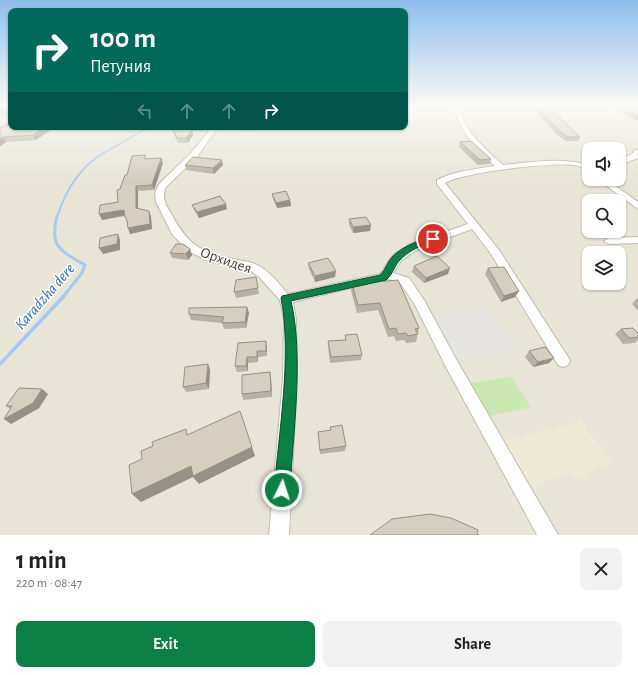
<!DOCTYPE html>
<meta charset="utf-8">
<style>
body{margin:0;font-family:"Alegreya Sans",sans-serif;background:#f2f2f2;color:#222;height:100vh;display:flex;flex-direction:column;font-size:15px;white-space:nowrap}
*{box-sizing:border-box;margin:0}
p{font-size:13px;color:#767676}
.icon{flex:none;width:22px;height:22px;fill:none;stroke:currentColor;stroke-width:2;stroke-linecap:round;stroke-linejoin:round}
.map{position:relative;height:535px;overflow:hidden}
.drawer{display:flex;flex-direction:column;background:#fff;flex:1}
.drawer>*{flex:none}
.top-card{position:absolute;left:8px;top:8px;width:400px;height:122px;border-radius:8px;box-shadow:0 1px 3px #0004;background:#00695c;color:#fff;overflow:hidden}
.controls{position:absolute;left:582px;top:142px;display:grid;gap:8px}
.controls a{display:grid;place-items:center;width:44px;height:44px;border-radius:8px;background:#fff;box-shadow:0 1px 3px #0004;font-size:20px}
.pin{position:absolute;display:grid;place-items:center;width:34px;height:34px;color:#fff;margin:-17px;border:2px solid #fff;border-radius:50%;box-shadow:0 1px 4px #0007}
.me{position:absolute;width:44px;margin:-22px;rotate:4deg;stroke-linejoin:round;filter:drop-shadow(0 0 3px #0008)}
.turn{display:flex;align-items:center;gap:14px;height:84px;padding:0 16px;font-size:18px}
.turn .icon{width:52px;height:52px;stroke-width:2.5}
.turn b{display:block;font-size:28px;line-height:34px}
.lanes{display:flex;align-items:center;height:38px;padding:0 16px;background:#0003;justify-content:center;gap:20px;direction:ltr}
.lanes .off{opacity:.35}
.round{display:grid;place-items:center;flex:none;width:42px;height:42px;border-radius:8px;background:#f2f2f2}
.head{display:flex;align-items:center;justify-content:space-between;height:68px;padding:0 16px}
h1{font-size:24px;font-weight:600;line-height:30px}
.primary-button{display:flex;gap:8px;margin-top:auto;padding:8px 16px}
.primary-button a{flex:1;height:46px;border-radius:8px;background:#0b8043;color:#fff;font-size:16px;font-weight:600;line-height:46px;text-align:center}
.primary-button a+a{background:#f2f2f2;color:#222}
.map>svg:first-child{display:block}
.residential{fill:#e8e5d7;fill-rule:evenodd}
.education{fill:#ede9d3}
.green{fill:#cae8b2}
.parking{fill:#e6e4e0}
.lines{fill:none;stroke-linecap:round;stroke-linejoin:round}
.stream-far3{stroke:#a5caf1;stroke-width:1.5}
.stream-far2{stroke:#a5caf1;stroke-width:2}
.stream-far1{stroke:#a5caf1;stroke-width:3}
.stream{stroke:#a5caf1;stroke-width:3.5}
.minor-casing{stroke:#c0bbab;stroke-width:2}
.minor{fill:#fff;fill-rule:evenodd}
.wall{fill:#b8b2a3}
.shaded-wall{fill:#969185}
.building{fill:#d6cfbe;stroke:#969185}
.route{fill:#0b8043;stroke:#07532c}
.labels{text-anchor:middle;stroke-width:3;stroke-linejoin:round;paint-order:stroke}
.street-label{font-size:15px;fill:#484337;stroke:#fff}
.water-label{font-size:16px;font-style:italic;fill:#2f6eb5;stroke:#fff}
</style>
<div class="map">
<svg width="638" height="535" viewBox="0 0 638 535">
<rect width="100%" height="100%" fill="#f4f2e9"/>
<!-- residential -->
<path class="residential" d="M0,105H11V127H405V105H638V535H0ZM589,149H619V179H589ZM589,201H619V231H589ZM589,253H619V283H589Z"/>
<!-- education -->
<path class="education" d="M581,421L613,463L586,471L589,476L575,480L571,473L543,481L544,485L523,491L496,443Z"/>
<!-- green -->
<path class="green" d="M511,376L531,407L485,417L467,384Z"/>
<!-- parking -->
<path class="parking" d="M485,306L517,350L500,355L451,363L427,316Z"/>
<g class="lines">
<!-- stream-far3 -->
<path class="stream-far3" d="M102,154L149,127"/>
<!-- stream-far2 -->
<path class="stream-far2" d="M57,217C66,190 79,168 103,153"/>
<!-- stream-far1 -->
<path class="stream-far1" d="M57,216C49,247 61,251 85,265L82,273L63,297"/>
<!-- stream -->
<path class="stream" d="M0,364L64,296"/>
<defs>
<g id="minor">
<path d="M457,105H463C455,125 490,153 503,165C531,162 561,157 589,165V169C584,168 579,166 574,165C551,162 464,172 445,183L499,250L568,357L570,361L568,365L563,367L558,365L491,254L472,229L418,249L401,261L393,273L409,278L424,300L456,359L558,535H537L446,367L415,305L401,284L388,279L293,302L296,320L297,378L289,535H269L283,378L284,320L280,300L260,278L250,270L208,261L188,251L172,234L156,202L155,193L159,184L191,153L212,127H218L197,157L166,187C161,198 166,205 172,215C188,245 200,252 233,259C241,261 250,261 257,265C270,271 279,284 288,294L380,274L393,255L411,244L468,224L437,184V180C454,171 476,169 495,166C478,150 461,134 455,110Z"/>
<path d="M635,150H638V158L619,165V160L632,154Z"/>
<path d="M597,179H606L638,202V209Z"/>
<path d="M638,237V243L609,244L604,241L609,238Z"/>
</g>
</defs>
<!-- minor casing -->
<use href="#minor" class="minor-casing"/>
<!-- minor -->
<use href="#minor" class="minor"/>
</g>
<!-- wall -->
<g class="wall">
<path d="M11,105V116L0,115V110Z"/>
<path d="M605,105H638V119L635,120Z"/>
<path d="M537,106L580,137L578,141H566L555,133L535,110Z"/>
<path d="M11,127H55L36,140L6,142L0,146V128Z"/>
<path d="M172,127H206L202,131H192L193,135L188,143H178L173,132Z"/>
<path d="M235,127H253L251,131L235,129Z"/>
<path d="M460,142L491,159L490,164L478,165L459,147Z"/>
<path d="M161,158L163,163L154,190L138,191V209L149,211L151,217L152,229L130,234L128,228L127,223L125,216L102,220L118,202L120,189L127,175L147,159Z"/>
<path d="M185,165H223L214,174L186,170Z"/>
<path d="M272,194L290,200L291,206L277,208L273,199Z"/>
<path d="M192,205L227,209L199,218L194,210Z"/>
<path d="M349,219L370,231L353,233L349,225Z"/>
<path d="M190,249L192,255L188,260L172,258L170,253Z"/>
<path d="M308,263L335,277L315,282L309,269Z"/>
<path d="M414,266L448,274L424,283L412,272Z"/>
<path d="M488,268L515,297L501,302L485,274Z"/>
<path d="M257,283L259,294L236,298L234,292Z"/>
<path d="M352,284L419,328L416,342L406,343L404,340L396,341L394,336L388,337L378,310L357,313L351,291Z"/>
<path d="M637,298H638V311L632,304Z"/>
<path d="M247,307L249,313L246,328L224,329L222,323L191,320L189,314Z"/>
<path d="M621,329L638,333V340L635,343L623,344L615,334Z"/>
<path d="M345,335L362,355L361,360L330,363L328,347V341L345,340Z"/>
<path d="M266,341L267,347V356L258,357V362L248,363V371L237,372L235,366Z"/>
<path d="M529,351L549,363L533,367L525,357Z"/>
<path d="M210,370L209,389L186,392L183,387Z"/>
<path d="M271,377L272,397L243,400L242,394Z"/>
<path d="M42,389L48,394L39,408L11,424L10,409L6,406Z"/>
<path d="M330,427L346,446L345,451L320,454L318,432L330,431Z"/>
</g>
<!-- shaded-wall -->
<g class="shaded-wall">
<path d="M637,116H638V119L635,120Z"/>
<path d="M45,127H55L36,140L33,135Z"/>
<path d="M191,127L193,135L188,143L186,138Z"/>
<path d="M201,127H206L202,131Z"/>
<path d="M251,127H253L251,131Z"/>
<path d="M3,137L6,142L0,146V139Z"/>
<path d="M161,158L163,163L154,190L152,185Z"/>
<path d="M222,160L223,165L214,174L213,168Z"/>
<path d="M136,186L138,191V214L136,208Z"/>
<path d="M290,200L291,206L277,208L276,203Z"/>
<path d="M226,204L227,209L199,218L197,212Z"/>
<path d="M124,210L126,215L102,220L99,214Z"/>
<path d="M149,211L151,217L152,229L130,234L128,228Z"/>
<path d="M371,225L370,231L353,233V227Z"/>
<path d="M118,234L120,240V250L103,254L99,248Z"/>
<path d="M190,249L192,255L188,260L186,254Z"/>
<path d="M450,268L448,274L424,283L426,278Z"/>
<path d="M336,271L335,277L315,282V276Z"/>
<path d="M519,291L515,297L501,302L504,296Z"/>
<path d="M247,307L249,313L246,328L245,322Z"/>
<path d="M266,341L267,347V356L266,351Z"/>
<path d="M257,351L258,357V362L257,357Z"/>
<path d="M247,357L248,363V371L246,366Z"/>
<path d="M554,358L549,363L533,367L538,362Z"/>
<path d="M208,364L210,370L209,389L206,383Z"/>
<path d="M270,372L271,377L272,397L271,391Z"/>
<path d="M42,389L48,394L39,408L11,424L4,419Z"/>
<path d="M252,447L255,456L199,484L193,477L141,502L132,494L191,466Z"/>
</g>
<!-- building -->
<g class="building">
<path d="M11,105V112L0,111V110Z"/>
<path d="M615,105H638V116H637Z"/>
<path d="M537,106L558,116L580,137H568L557,129Z"/>
<path d="M11,122V127H45L33,135L3,137L0,139V128Z"/>
<path d="M172,127H191L192,130L186,138H177Z"/>
<path d="M471,141L491,159L480,160L460,142Z"/>
<path d="M145,155V159L161,158L152,185L136,186V208L149,211L150,224L128,228L127,220L125,217L124,210L99,214L100,205L118,202L117,190L120,189L125,175H127L132,156Z"/>
<path d="M193,157L222,160L213,168L185,165Z"/>
<path d="M286,191L290,200L276,203L272,194Z"/>
<path d="M220,196L226,204L197,212L192,205Z"/>
<path d="M366,217L371,225L353,227L349,219Z"/>
<path d="M118,234L117,244L99,248L100,238Z"/>
<path d="M176,244H183L190,249L186,254L170,253Z"/>
<path d="M437,256L450,268L426,278L414,266Z"/>
<path d="M328,258L336,271L315,276L308,263Z"/>
<path d="M504,267L519,291L504,296L488,268Z"/>
<path d="M256,277L258,288L234,292L236,280Z"/>
<path d="M398,280L419,328L415,329L418,334L408,336L406,333L398,334L396,328L389,329L380,303L358,305L352,284Z"/>
<path d="M247,307L245,322L222,323L224,317L189,314V308Z"/>
<path d="M633,328L638,333V337L629,338L621,329Z"/>
<path d="M357,334L362,355L331,357L328,341L346,340L345,335Z"/>
<path d="M266,341V351H257V357H247L246,366H235L238,343Z"/>
<path d="M545,347L554,358L538,362L529,351Z"/>
<path d="M208,364L206,383L183,387L185,367Z"/>
<path d="M270,372L271,391L242,394V375Z"/>
<path d="M19,388L42,389L33,403L4,419L12,406H6Z"/>
<path d="M240,411L252,447L193,476L191,466L132,494L129,465L142,459L141,451L153,446L152,442L186,429L187,435Z"/>
<path d="M342,425L346,446L320,450L318,432L331,430L330,427Z"/>
<path d="M430,514L451,518L478,530L477,534L479,535H370L392,519Z"/>
</g>
<!-- sky -->
<linearGradient id="sky" x2="0" y2="1"><stop stop-color="#8dbdec"/><stop offset="0.58" stop-color="#faf9f5"/><stop offset="1" stop-color="#faf9f5" stop-opacity="0"/></linearGradient>
<rect width="638" height="180" fill="url(#sky)"/>
<!-- route -->
<path class="route" d="M433,236L437,239L436,241C424,244 407,251 399,261C394,267 393,274 386,280L291,301C304,355 293,433 290,490L287,495L282,497L277,495L274,490C279,432 292,355 281,298L282,296L380,275C386,269 387,262 393,256C403,246 420,240 433,236Z"/>
<g class="labels">
<!-- street labels -->
<g class="street-label">
<text transform="translate(226 260) rotate(19)" y="5">Орхидея</text>
</g>
<!-- water labels -->
<g class="water-label">
<text transform="translate(44 296) rotate(-49)" y="6">Karadzha dere</text>
</g>
</g>
</svg>
<div class="controls">
<a><svg class="icon" aria-label="sound" viewBox="0 0 24 24"><path d="M4 9h4l5-4v14l-5-4H4zM17 9q2 3 0 6"/></svg></a>
<a><svg class="icon" aria-label="search" viewBox="0 0 24 24"><circle cx="10" cy="10" r="6"/><path d="M15 15l6 6"/></svg></a>
<a><svg class="icon" aria-label="layers" viewBox="0 0 24 24"><path d="M12 4l9 5-9 5-9-5zM3 14l9 5 9-5"/></svg></a>
</div>
<div class="pin" style="left:433px;top:239px;background:#d93025"><svg class="icon" aria-label="arrive" viewBox="0 0 24 24"><path d="M6 21V4h12l-3 4 3 4H6"/></svg></div>
<svg class="me" style="left:282px;top:490px" viewBox="-20 -20 40 40"><circle r="17" fill="#0b8043" stroke="#fff" stroke-width="3"/><path d="M0-11L8 9 0 5-8 9z" fill="#fff"/></svg>
<div class="top-card">
<div class="turn"><svg class="icon" aria-label="right" viewBox="0 0 24 24"><path d="M7 20v-9h11M14 6l5 5-5 5"/></svg><div><b>100 m</b>Петуния</div></div>
<div class="lanes"><svg class="icon off" aria-label="left" viewBox="0 0 24 24"><path d="M17 20v-9H6M10 6l-5 5 5 5"/></svg><svg class="icon off" aria-label="ahead" viewBox="0 0 24 24"><path d="M12 20V5M6 11l6-6 6 6"/></svg><svg class="icon off" aria-label="ahead" viewBox="0 0 24 24"><path d="M12 20V5M6 11l6-6 6 6"/></svg><svg class="icon" aria-label="right" viewBox="0 0 24 24"><path d="M7 20v-9h11M14 6l5 5-5 5"/></svg></div>
</div>
</div>
<section class="drawer">
<div class="head"><div><h1>1 min</h1><p>220 m · 08:47</p></div><a class="round"><svg class="icon" aria-label="close" viewBox="0 0 24 24"><path d="M6 6l12 12M18 6L6 18"/></svg></a></div>
<div class="primary-button"><a>Exit</a><a>Share</a></div>
</section>
